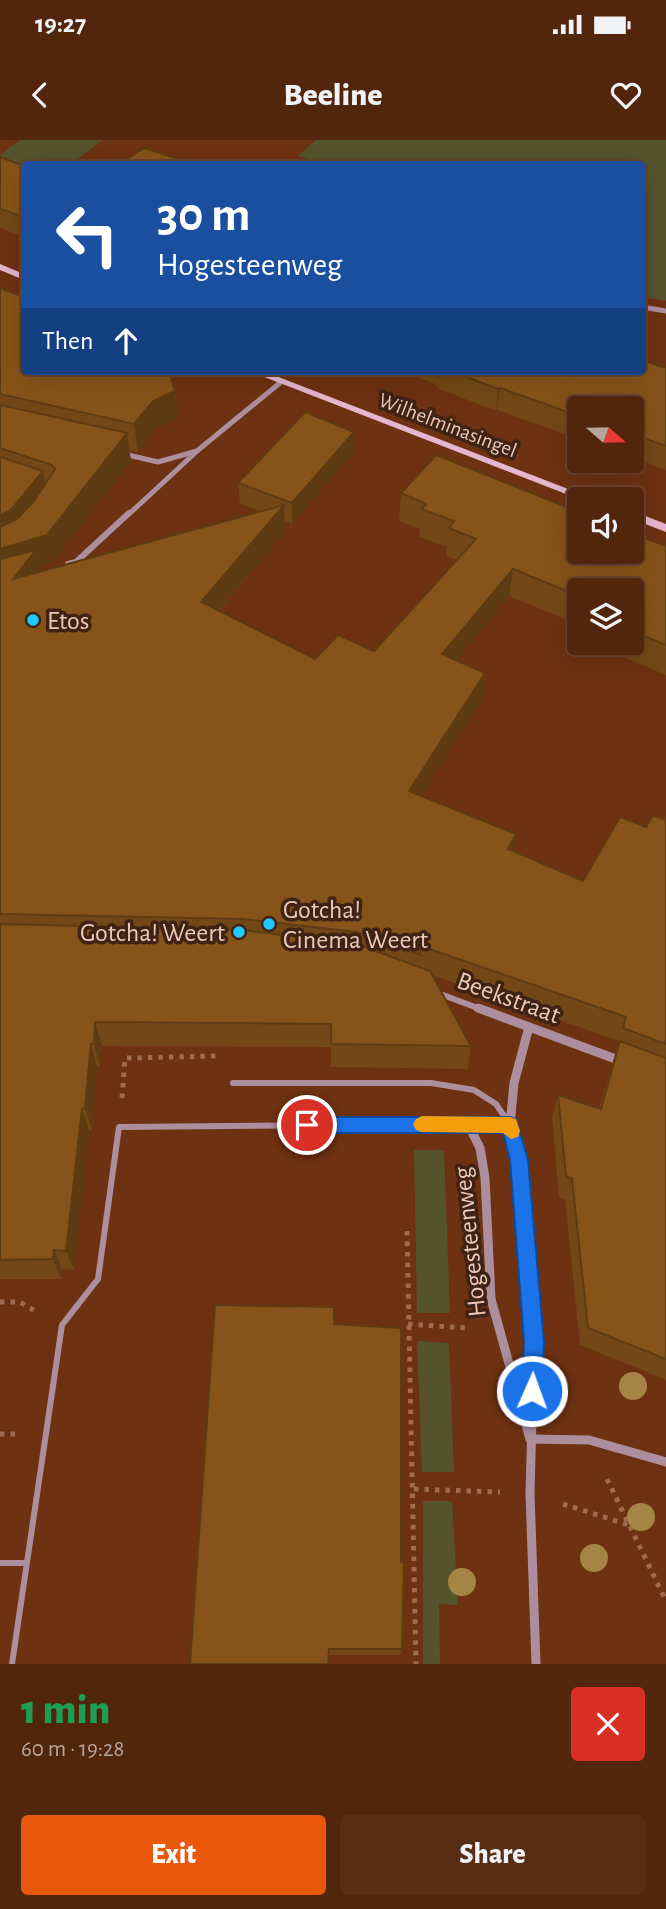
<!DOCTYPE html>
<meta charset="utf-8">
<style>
body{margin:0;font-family:"Alegreya Sans",sans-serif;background:#582d16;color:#f1f3f6;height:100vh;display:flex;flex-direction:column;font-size:26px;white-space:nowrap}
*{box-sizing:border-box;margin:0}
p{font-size:23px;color:#b5a59d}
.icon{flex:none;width:38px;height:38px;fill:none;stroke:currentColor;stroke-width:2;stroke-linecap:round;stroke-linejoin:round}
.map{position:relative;height:1524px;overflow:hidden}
.drawer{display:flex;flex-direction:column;background:#52250d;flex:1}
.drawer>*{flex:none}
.banner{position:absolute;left:21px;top:21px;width:625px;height:214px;border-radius:7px;box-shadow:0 7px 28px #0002,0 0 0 2px #68422e;background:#1a4fa0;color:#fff;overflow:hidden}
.needle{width:46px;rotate:110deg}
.buttons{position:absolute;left:567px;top:256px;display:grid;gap:14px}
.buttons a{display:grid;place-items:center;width:77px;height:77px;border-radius:7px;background:#52250d;box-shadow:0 7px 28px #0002,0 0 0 2px #68422e;font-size:35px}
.pin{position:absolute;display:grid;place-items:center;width:60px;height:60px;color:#fff;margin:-30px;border:4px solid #fff;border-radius:50%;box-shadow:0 2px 7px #0007}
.me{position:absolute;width:77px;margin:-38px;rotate:2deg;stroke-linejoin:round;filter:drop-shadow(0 0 5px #0008)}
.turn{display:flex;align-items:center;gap:24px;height:147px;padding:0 21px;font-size:32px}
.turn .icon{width:91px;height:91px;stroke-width:2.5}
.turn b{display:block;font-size:49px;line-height:60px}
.then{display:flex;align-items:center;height:66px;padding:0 21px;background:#0003;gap:14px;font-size:26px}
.round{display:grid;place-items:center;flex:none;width:74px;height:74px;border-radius:7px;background:#582d16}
.overview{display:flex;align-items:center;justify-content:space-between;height:119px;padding:0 21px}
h1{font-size:42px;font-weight:800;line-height:52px;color:#1e9e55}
.cta{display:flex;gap:14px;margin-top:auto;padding:14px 21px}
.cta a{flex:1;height:80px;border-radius:7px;background:#ea580c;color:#fff;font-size:28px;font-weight:800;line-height:80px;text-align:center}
.cta a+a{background:#582d16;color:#f1f3f6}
.status{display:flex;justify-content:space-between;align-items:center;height:49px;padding:0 35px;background:#52250d;direction:ltr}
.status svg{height:19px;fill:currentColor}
header{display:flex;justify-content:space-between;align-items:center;height:91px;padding:0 21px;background:#52250d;font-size:32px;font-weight:800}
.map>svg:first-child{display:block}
.green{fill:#55532c}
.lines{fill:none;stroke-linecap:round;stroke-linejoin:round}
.path{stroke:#9f6b51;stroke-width:5;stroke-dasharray:4.5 6;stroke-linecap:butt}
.lane{stroke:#ad8e9e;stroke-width:6}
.street-far2{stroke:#ad8e9e;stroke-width:5}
.street-far1{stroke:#ad8e9e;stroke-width:6}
.street{stroke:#ad8e9e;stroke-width:9}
.secondary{fill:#e6b5cf;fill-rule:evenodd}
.tree{fill:#a48544}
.wall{fill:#734816}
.shaded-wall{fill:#5e3b12}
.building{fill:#86541a;stroke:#5e3b12;stroke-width:2}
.route{fill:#1a73e8;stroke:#114b97;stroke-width:2}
.slow{fill:#f59e0b}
.poi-dot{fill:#1dc9fd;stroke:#3f2416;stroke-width:2.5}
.labels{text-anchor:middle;stroke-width:7;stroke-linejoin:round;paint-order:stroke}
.far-street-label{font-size:21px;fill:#edc8b7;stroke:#3f2416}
.poi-label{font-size:26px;fill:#edc8b7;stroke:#3f2416;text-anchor:start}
.street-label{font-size:26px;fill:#edc8b7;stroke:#3f2416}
</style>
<div class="status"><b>19:27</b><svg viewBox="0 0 49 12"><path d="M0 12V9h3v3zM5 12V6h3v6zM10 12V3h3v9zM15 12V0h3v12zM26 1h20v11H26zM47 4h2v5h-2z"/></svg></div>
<header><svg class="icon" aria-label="back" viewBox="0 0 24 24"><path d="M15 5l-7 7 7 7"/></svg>Beeline<svg class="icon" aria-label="heart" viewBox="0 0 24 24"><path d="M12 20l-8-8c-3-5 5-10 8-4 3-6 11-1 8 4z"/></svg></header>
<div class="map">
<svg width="666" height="1524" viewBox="0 0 666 1524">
<rect width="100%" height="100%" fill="#6e3111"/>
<!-- green -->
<g class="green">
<path d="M20,0H103L71,24H24V27L0,20V15Z"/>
<path d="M316,0H666V161L642,157V24H326L298,16Z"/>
<path d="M414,1010H444L450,1173H417Z"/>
<path d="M417,1201L449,1203L454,1332H422Z"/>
<path d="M423,1361H452L458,1465L439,1464L440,1524H423Z"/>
</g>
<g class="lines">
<!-- path -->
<g class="path">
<path d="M122,958L125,918L216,916"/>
<path d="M407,1091L416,1524"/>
<path d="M0,1162H20L35,1171"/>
<path d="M408,1184L467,1188"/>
<path d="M0,1294H17"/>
<path d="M607,1339L666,1461"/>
<path d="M414,1349L500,1352"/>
<path d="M563,1364L629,1385"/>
</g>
<!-- lane -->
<g class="lane">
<path d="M233,943H431L474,950L496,964L510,985"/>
<path d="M0,1423H25"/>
<path d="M12,1524L62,1185L98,1139L119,987L468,984"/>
</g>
<!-- street-far2 -->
<g class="street-far2">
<path d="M642,167L666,171"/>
<path d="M124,314L158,322L197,311L281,242"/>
<path d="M128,375L195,313"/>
</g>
<!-- street-far1 -->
<g class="street-far1">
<path d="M68,424L76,422L129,373"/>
<path d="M435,852L483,870"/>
</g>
<!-- street -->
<g class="street">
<path d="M478,868L621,921"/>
<path d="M510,985L514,943L529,887"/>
<path d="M530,1299L491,1159L485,1038L480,1008L468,984L510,985L519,1020L534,1202L530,1354L536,1524"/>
<path d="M530,1299L589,1300L666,1322"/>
</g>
<!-- secondary -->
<g class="secondary">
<path d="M0,124L24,134V140L0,130Z"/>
<path d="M249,231H263L594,359H579Z"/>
<path d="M632,371L666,384V392L632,379Z"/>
</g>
</g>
<!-- trees -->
<g class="tree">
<circle cx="633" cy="1246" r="14"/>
<circle cx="641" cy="1377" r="14"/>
<circle cx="594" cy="1418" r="14"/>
<circle cx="462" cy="1442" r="14"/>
</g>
<!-- wall -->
<g class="wall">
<path d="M0,17L24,26V97L0,88Z"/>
<path d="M0,148L175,251L178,279L156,288L138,312L129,310L131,321L53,422L39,427L40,431L260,371L240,364L238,343L354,312L292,384L285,381V392L219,471L315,519L374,511L457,420L446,416L447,407L419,397L420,389L399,381L401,353L666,406V535L588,502H632V450H579V485L509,456L457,520L485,533L482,560L421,656L516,694L513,711L583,741L646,687L666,680V1240L580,1205L565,1059L559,1057L552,977L558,955L599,969L619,901L432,835L471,906L468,929L331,927V907L102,906L100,927H97L92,990L89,991L74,1130L62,1129L61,1139H0Z"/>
<path d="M666,228V330L632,317V268H579V299L497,270L496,271L437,248L435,244L401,231H642Z"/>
<path d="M334,1184L402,1509L400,1515H329Z"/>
</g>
<!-- shaded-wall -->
<g class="shaded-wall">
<path d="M500,248L497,270L496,271L498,249Z"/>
<path d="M175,251L178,279L156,288L138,312L134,284L153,261Z"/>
<path d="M354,292V312L292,384V363Z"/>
<path d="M127,293L131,321L53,422L39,427L42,437L0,438V409Z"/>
<path d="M43,331L49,359L0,406V375Z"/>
<path d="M284,365L285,392L203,489L201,462Z"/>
<path d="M513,429L509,456L440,541L442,514Z"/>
<path d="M485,533L482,560L408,677L409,651Z"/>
<path d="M516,694L512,720L508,709Z"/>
<path d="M95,882L102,906L100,927L94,904Z"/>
<path d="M91,904L97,927L92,990L85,968Z"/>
<path d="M82,969L89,991L74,1130L66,1111Z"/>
<path d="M54,1110L62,1129L61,1139L53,1119Z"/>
</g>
<!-- building -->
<g class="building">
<path d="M144,8L194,24H120Z"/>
<path d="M0,17L24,26V77L0,69Z"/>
<path d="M0,148L24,157V231H169L175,251L153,261L134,284L0,254Z"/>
<path d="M642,220L666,228V306L632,294V268H579V276L500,248L498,249L451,231H642Z"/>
<path d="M0,265L127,293L47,395L0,409V387L17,379L34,361L55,329L52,325L0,308Z"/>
<path d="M305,272L354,292L292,363L238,343Z"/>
<path d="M436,315L579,372V411H632V393L666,406V505L632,491V450H579V456L513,429L442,514L485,533L409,651L516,694L508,709L583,741L620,677L646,687L653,675L666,680V904L623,888L626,877L415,804L421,815L356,792L243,779L0,774V419L36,410L13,439L284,365L201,462L315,519L338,495L374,511L476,399L449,388L454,381L421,369L426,364L401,353Z"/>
<path d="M0,317L43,331L10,371L0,375Z"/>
<path d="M0,784L242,790L354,803L430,831L471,906L331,904V884L95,882L94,904H91L85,968L82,969L66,1111L54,1110L53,1119L0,1120Z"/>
<path d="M620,901L666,918V1219L588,1188L572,1039L566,1036L558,955L601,969Z"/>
<path d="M215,1165L334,1167V1184L401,1188V1422L404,1423L402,1509H329L328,1524H190Z"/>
</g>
<!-- route -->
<path class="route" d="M307,977H510L516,979L528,1020L544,1202L542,1251L539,1258L532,1261L525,1258L522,1251L524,1202L510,1020L503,993H307L301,991L298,985L301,979Z"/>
<!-- slow -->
<path class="slow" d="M422,976L510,977L516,979L520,991L518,997L511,999L503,993L422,992L416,990L413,984L416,979Z"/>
<!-- markers -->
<g class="poi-dot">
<circle cx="33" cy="480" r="7"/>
<circle cx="269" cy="784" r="7"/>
<circle cx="239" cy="792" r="7"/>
</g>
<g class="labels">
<!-- far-street labels -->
<g class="far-street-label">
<text transform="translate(448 285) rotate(21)" y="7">Wilhelminasingel</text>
</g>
<!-- poi labels -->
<g class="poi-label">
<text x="47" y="489">Etos</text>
<text x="283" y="778">Gotcha!<tspan x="283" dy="30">Cinema Weert</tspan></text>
<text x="225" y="801" text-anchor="end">Gotcha! Weert</text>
</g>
<!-- street labels -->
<g class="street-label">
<text transform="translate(509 857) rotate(20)" y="9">Beekstraat</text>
<text transform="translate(469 1102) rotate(-96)" y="9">Hogesteenweg</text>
</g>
</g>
</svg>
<div class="buttons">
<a><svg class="needle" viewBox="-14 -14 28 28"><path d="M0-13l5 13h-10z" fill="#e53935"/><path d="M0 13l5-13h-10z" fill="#b5a59d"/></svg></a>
<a><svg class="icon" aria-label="sound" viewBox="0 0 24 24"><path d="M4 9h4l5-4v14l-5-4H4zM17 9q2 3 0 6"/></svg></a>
<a><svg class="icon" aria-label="layers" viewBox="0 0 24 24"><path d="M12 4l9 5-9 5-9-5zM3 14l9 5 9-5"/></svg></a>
</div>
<div class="pin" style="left:307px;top:985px;background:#d93025"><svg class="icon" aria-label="arrive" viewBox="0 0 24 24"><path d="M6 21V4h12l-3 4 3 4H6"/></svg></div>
<svg class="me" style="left:532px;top:1251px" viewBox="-20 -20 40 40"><circle r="17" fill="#1a73e8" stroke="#fff" stroke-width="3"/><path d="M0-11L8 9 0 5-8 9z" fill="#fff"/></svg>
<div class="banner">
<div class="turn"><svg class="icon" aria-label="left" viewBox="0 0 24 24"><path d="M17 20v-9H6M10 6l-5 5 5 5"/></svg><div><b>30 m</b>Hogesteenweg</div></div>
<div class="then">Then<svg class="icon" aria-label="ahead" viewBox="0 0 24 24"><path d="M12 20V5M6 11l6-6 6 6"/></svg></div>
</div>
</div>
<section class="drawer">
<div class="overview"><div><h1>1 min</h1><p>60 m · 19:28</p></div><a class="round" style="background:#d93025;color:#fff"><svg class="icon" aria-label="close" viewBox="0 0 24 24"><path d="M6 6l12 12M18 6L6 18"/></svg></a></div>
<div class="cta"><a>Exit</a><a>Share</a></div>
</section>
